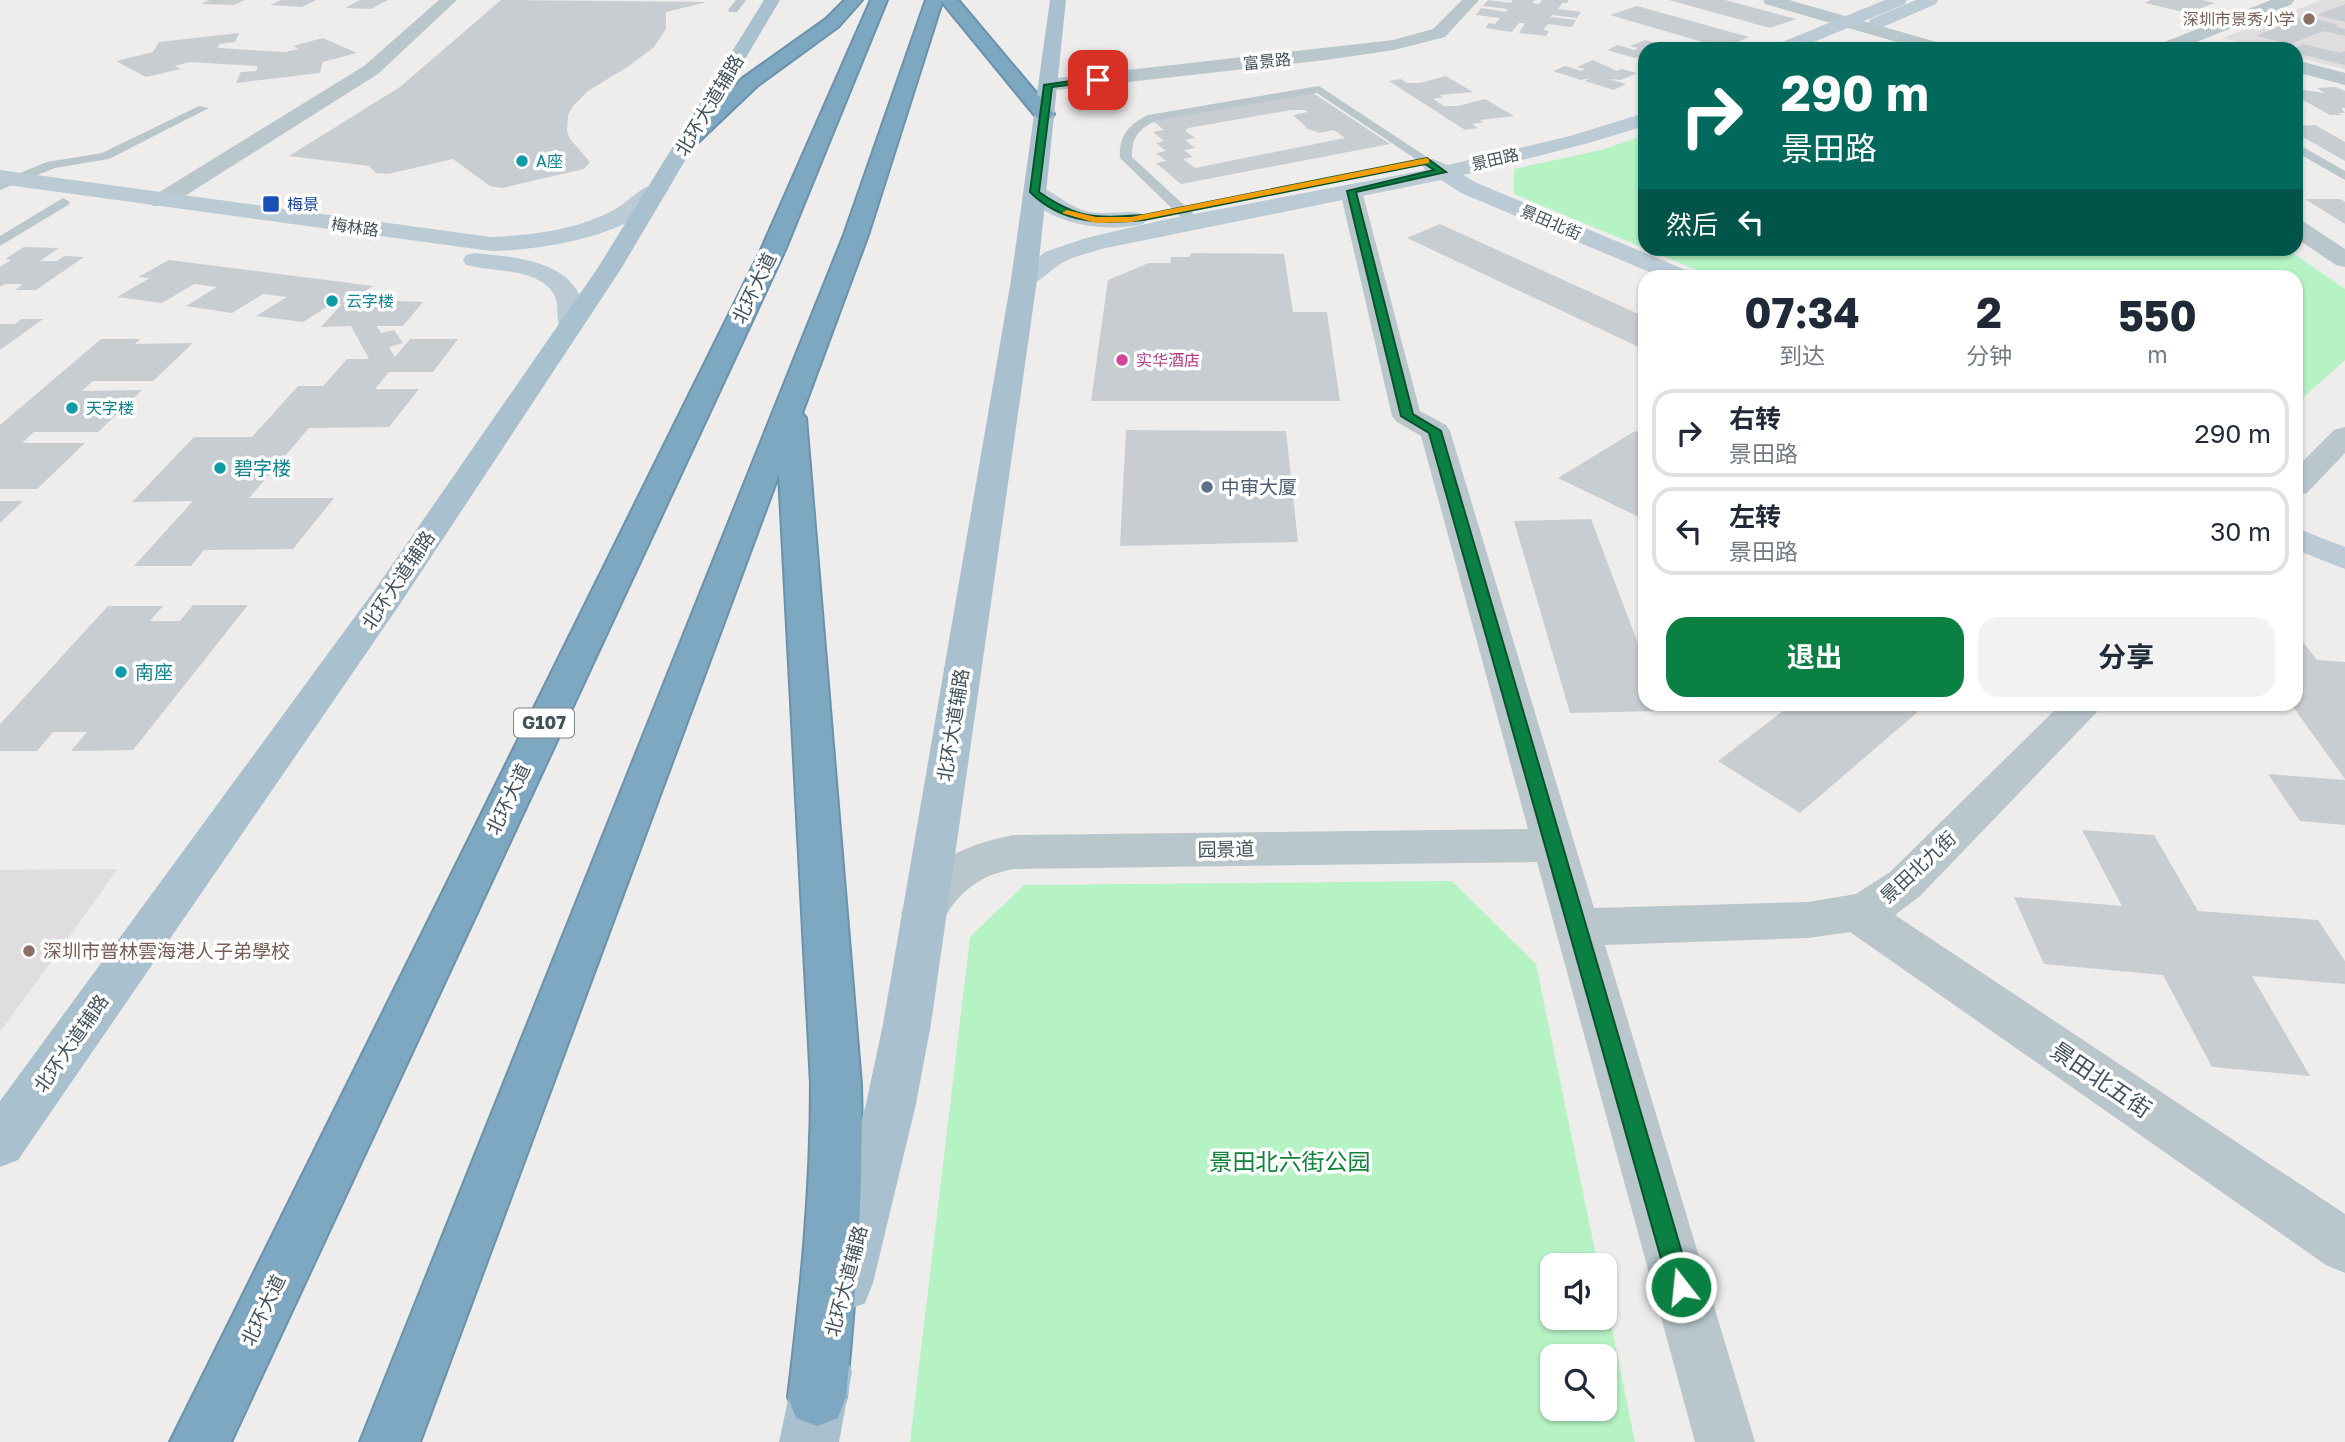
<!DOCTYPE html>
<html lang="zh">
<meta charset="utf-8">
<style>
body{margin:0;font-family:"Golos Text","Noto Sans SC",sans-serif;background:#f2f2f3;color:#1f2937;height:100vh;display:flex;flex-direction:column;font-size:26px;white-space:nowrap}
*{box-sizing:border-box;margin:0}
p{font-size:23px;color:#747a83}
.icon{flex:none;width:38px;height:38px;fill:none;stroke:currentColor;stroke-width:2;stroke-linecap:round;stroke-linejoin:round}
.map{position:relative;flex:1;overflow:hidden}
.panel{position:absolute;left:1638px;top:270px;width:665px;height:441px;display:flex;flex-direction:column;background:#fff;border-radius:21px;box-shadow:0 2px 5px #0004}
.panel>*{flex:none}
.hud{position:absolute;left:1638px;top:42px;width:665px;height:214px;border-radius:21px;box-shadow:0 2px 5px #0004;background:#00695c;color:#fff;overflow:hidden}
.buttons{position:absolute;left:1540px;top:1253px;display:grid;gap:14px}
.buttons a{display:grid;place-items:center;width:77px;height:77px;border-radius:14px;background:#fff;box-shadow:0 2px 5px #0004;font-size:35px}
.pin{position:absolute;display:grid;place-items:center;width:60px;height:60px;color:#fff;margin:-30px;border-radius:14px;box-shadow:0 4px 10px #0006}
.me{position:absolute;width:77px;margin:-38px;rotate:344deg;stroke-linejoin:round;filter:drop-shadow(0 0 5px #0008)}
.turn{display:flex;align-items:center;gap:24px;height:147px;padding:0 28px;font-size:32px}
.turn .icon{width:91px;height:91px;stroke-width:2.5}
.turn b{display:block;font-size:49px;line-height:60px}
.then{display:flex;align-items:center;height:66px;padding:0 28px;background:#0003;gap:14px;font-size:26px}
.eta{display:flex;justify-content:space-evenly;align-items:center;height:119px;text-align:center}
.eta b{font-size:42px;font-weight:700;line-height:49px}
.cta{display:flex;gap:14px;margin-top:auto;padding:14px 28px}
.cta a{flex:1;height:80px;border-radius:21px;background:#0b8043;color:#fff;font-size:28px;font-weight:700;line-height:80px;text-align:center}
.cta a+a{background:#f2f2f3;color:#1f2937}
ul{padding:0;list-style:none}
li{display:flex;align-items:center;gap:21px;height:88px;margin:0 14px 10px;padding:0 14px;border:4px solid #e0e1e3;border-radius:21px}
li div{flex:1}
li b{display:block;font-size:26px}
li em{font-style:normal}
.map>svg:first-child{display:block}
.education{fill:#e0ddde}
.green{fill:#b5f3c4;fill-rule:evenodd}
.building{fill:#c8cdd2;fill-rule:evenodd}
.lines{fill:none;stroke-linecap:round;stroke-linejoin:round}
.highway-casing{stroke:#6a92ac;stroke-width:4}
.lane{fill:#b9c7cd;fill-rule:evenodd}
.street{fill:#b9c7cd;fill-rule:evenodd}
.secondary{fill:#bacbd6;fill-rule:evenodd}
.primary{fill:#a9c1cf;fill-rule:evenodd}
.highway{fill:#7ea7c1;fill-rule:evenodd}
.route{fill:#0b8043;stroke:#07532c;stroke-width:2}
.slow{fill:#f59e0b}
.education-dot{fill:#8d6e63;stroke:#fff;stroke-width:2.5}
.culture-dot{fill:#0f9aa8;stroke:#fff;stroke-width:2.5}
.transit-dot{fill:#1a4fb4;stroke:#fff;stroke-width:2.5}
.hotel-dot{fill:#d1479c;stroke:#fff;stroke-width:2.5}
.service-dot{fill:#5c6f8a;stroke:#fff;stroke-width:2.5}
.labels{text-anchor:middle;stroke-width:7;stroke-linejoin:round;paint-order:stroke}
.far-education-label{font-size:16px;fill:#785e54;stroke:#fff;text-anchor:end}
.far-street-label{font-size:16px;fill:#43535b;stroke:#fff}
.far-culture-label{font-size:16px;fill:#0d838f;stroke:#fff;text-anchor:start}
.far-transit-label{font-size:16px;fill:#164399;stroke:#fff;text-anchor:start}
.far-hotel-label{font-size:16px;fill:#b23c85;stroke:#fff;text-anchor:start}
.shield{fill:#fff;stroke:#7b878c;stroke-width:2}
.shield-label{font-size:18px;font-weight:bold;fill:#43535b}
.street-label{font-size:19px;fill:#43535b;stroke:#fff}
.culture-label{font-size:19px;fill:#0d838f;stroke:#fff;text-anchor:start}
.service-label{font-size:19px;fill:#4e5e75;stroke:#fff;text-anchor:start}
.education-label{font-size:19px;fill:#785e54;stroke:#fff;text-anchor:start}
.near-street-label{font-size:23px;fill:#43535b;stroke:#fff}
.near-park-label{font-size:23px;fill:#0e8339;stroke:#fff}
</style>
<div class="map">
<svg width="2345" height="1442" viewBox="0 0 2345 1442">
<rect width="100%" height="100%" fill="#efecec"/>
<!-- education -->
<g class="education">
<path d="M2322,0H2345V69L2296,57V49H2265L2222,38Z"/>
<path d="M118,869L0,1032V870Z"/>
</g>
<!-- green -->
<g class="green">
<path d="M1645,135V248L2287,249L2345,289V360L2296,404V276H1711L1514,194V169L1601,150Z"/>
<path d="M1452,881L1536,964L1598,1265H1552V1318H1605V1295L1635,1442H910L970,937L1024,885ZM1552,1356H1605V1409H1552Z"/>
</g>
<!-- building -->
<g class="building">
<path d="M210,0H245L234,5L201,4Z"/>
<path d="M281,0H316L302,7L270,5Z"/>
<path d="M360,0H388L371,9L345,8Z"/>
<path d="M501,0L707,2L666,12V29L654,47L629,66L588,91L573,106L568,115L567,131L570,139L590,162L584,169L502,188L490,186L453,159L388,174L376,173L369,166L289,156L400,87Z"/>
<path d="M1488,0L1511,3L1513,0H1535L1532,3L1539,4L1542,0H1569L1567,3H1562L1558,9L1581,12L1577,18L1552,15L1550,17L1576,20L1572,27L1548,24L1543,30L1549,31L1546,36L1519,33L1525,23H1519L1512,32L1485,28L1489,23L1495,24L1500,18L1476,15L1481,8L1506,12L1508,9L1483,6Z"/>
<path d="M1669,0H1725L1796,19L1770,28Z"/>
<path d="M2151,0H2202L2215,3L2187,13L2145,3Z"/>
<path d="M2345,4V22L2317,15Z"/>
<path d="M1637,6L1749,37L1723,48L1610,15Z"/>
<path d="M2303,16L2339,25L2334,26L2345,29V36L2324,31L2290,44L2256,36Z"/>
<path d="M239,33L235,42L219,44L218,48L285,52L299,49L293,46L323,38L357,53L323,62L320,73L236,83L241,72L256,71L258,66L190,62L175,66L181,69L146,77L116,61L153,52L159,42Z"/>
<path d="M1645,40L1660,44L1656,46L1665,49H1645V56L1635,58L1607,50L1618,45L1634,50L1638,48L1630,46Z"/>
<path d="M2303,44L2340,53L2345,51V65L2296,53V48Z"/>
<path d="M1593,60L1617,71L1621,69L1637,73L1621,80L1609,79L1626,84L1614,90L1585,81L1592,78L1581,80L1553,71L1565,66L1581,71L1585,69L1577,67Z"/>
<path d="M1446,76L1473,92L1440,95L1443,97L1433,99L1444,106H1458L1485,99L1514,116L1480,120L1483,122L1472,124L1478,128L1465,130L1389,81L1401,79L1407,83H1420Z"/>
<path d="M2336,87L2345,91V108H2341L2345,113H2339L2341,115H2330L2296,96V89L2325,93L2317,88Z"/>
<path d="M1313,93L1390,144L1181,184L1156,163L1166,161L1156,153L1166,151L1156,143L1164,141L1153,132L1164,130L1153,121ZM1291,110H1304L1308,112L1293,115L1308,129L1320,133L1334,130L1345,138L1195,168L1183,159L1193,157L1184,150L1195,148L1185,140L1195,138L1185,131L1188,128Z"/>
<path d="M2315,125L2345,142V161L2296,133V126Z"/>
<path d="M2305,199H2340L2345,202V224Z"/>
<path d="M1440,224L1645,317V350L1407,238Z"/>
<path d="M24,247L59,248L40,261H57L64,256L84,257L36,290H15L23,284H5L0,287V267L11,260L5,259Z"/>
<path d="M1192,253L1284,254L1293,312H1327L1340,401H1091L1108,280L1149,263H1170L1171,257H1189Z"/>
<path d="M169,260L373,286L353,299L423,302L403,326H377L381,333L394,330L403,343L389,347L395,357L410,339H458L433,372H389L375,389H419L389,427L309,428L249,498H334L293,549L204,550L191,566H134L193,501L132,502L194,437H252L298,386H323L347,359H369L351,326L321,327L342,304L333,303L303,322L256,316L287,297L263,294L232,313L186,306L217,287L194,284L162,303L117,297L150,278L138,277Z"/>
<path d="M22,319H43L0,350V324H15Z"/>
<path d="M101,339H140L135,344L193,343L153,381H93L82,391L142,390L98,432H34L22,443H85L37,489H0V425Z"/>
<path d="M1126,430L1286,431L1298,542L1120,546Z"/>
<path d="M1635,431L1645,436V520L1558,478Z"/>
<path d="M0,501H23L0,523Z"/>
<path d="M1591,519L1645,662V704H1660L1663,711L1570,713L1514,521Z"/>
<path d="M193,605H248L133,750L71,751L87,732H53L37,751H0V724L108,606H163L150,621H180Z"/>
<path d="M2296,633L2317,660L2345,662V779L2291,704H2296Z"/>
<path d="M1792,704H1927L1800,813L1718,761Z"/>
<path d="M2268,774L2345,780V825L2300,821Z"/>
<path d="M2082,830L2154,835L2198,911L2318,920L2345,961V984L2252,976L2310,1076L2212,1067L2163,975L2044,964L2014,897L2122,906Z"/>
</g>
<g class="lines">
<defs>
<g id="highway">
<path d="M845,0H862L838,27L757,86L695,145H681L678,141L681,137L743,78L826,19Z"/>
<path d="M871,0H887L785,250L231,1442H170L761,250Z"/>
<path d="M926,0H958L1054,114L1051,118H1037L942,2L868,235L802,413L806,418L861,1084C864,1192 856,1290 846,1397L838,1418L817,1426L796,1418L788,1397C801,1290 811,1192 811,1084L779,474L420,1442H360L844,235Z"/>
</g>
</defs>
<!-- highway casing -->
<use href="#highway" class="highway-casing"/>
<!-- lane -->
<g class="lane">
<path d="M736,0H746L737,12H729L728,10Z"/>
<path d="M1319,86L1433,161L1427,165L1423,164L1317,93L1155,121C1139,129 1131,138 1132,157L1198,218V224H1188L1120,158C1118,137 1129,124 1148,115Z"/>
<path d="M199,106L209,108L109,159L55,168L0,190V181L47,162L102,153Z"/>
<path d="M2296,143L2345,171V180L2296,152Z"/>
<path d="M63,198L70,202L68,205L0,246V236Z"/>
</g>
<!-- street -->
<g class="street">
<path d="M439,0H457L378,74L169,206H153L150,201L153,196L364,66Z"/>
<path d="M1462,0H1479L1445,37L1394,50L1326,60L1048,91L1038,85L1048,79L1393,40L1433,29Z"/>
<path d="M1763,0H1789L1947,45L1950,49H1921L1765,4Z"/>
<path d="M2271,0H2294L2292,4L2179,49H2154L2157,45Z"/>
<path d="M2296,60L2345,73V85L2296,72Z"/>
<path d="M1351,184L1359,186L1362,191L1420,411L1446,425L1450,431L1594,908L1808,902L1856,894L1890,872L2061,704H2102L2096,713L1920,896L1895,915L2345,1214V1273L2326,1265L1850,932L1808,938L1605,945L1755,1442H1695L1537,862L1013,869C987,874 968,885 952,906C948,912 944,920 939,925C930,933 918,929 907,926L901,913C926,863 959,846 1013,835L1528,829L1421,436L1397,422L1392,416L1340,191L1343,186Z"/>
<path d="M2296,220L2304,222L2345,249V267L2336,265L2296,238Z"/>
<path d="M2345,427V453L2307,493L2296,495V468L2334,430Z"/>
</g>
<!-- secondary -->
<g class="secondary">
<path d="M1885,0H1907L1905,4L1797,49H1772L1775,45Z"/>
<path d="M1916,0H1938L1936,4L1883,27H1871L1868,23L1871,19Z"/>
<path d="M1645,113V126L1585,144L1463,175L1477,183L1688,271L1691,276H1659L1461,193L1441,180L1101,249C1089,253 1075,256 1064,262C1046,271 1037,291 1015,285L1011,280L1045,252L1086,238L1163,220L1425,170L1422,165L1425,160L1433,159L1448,165L1570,136Z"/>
<path d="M0,170L491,237C534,235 576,230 614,210C630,201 647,179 666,184L669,189C637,236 543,250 491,251L0,184Z"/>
<path d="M1035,185C1053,190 1067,206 1086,211C1105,216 1125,209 1143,214L1147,219L1143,224C1107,233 1047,225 1024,192L1027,187Z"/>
<path d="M475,253C511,257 565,259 581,298C585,308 587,321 580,330L571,332L562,330C554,319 561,305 553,293C537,268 492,272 466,265L463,260L466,255Z"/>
<path d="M2296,528L2345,547V569L2296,550Z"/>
</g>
<!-- primary -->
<g class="primary">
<path d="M764,0H780L621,269L400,604L18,1160L0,1167V1101L376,588L597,269Z"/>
<path d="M1050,0H1066L1037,280L931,1024L916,1104L873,1283L865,1303L845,1311L825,1303L817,1283L866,1104L883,1024L1011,280Z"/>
<path d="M823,1343L844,1351L852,1372L839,1442H779L794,1372L802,1351Z"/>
</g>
<!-- highway -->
<use href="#highway" class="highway"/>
</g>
<!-- route -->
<path class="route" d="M1098,77L1100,81L1052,87L1039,192C1079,220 1097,218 1144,215L1427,158L1446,172L1356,192L1413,414L1441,431L1692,1287L1689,1296L1681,1299L1673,1296L1669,1287L1429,433L1401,416L1347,191L1434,170L1425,164L1144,220C1101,224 1062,224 1030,192L1044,85Z"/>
<!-- slow -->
<path class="slow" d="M1426,158L1429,159V163L1131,222L1096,223L1062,213L1067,210L1096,217H1131Z"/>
<!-- markers -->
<g class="education-dot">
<circle cx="2309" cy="19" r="7"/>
<circle cx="29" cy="951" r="7"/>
</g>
<g class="culture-dot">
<circle cx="522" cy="161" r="7"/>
<circle cx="332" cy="301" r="7"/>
<circle cx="72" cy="408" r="7"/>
<circle cx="220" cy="468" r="7"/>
<circle cx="121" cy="672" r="7"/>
</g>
<rect class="transit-dot" x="262" y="195" width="18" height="18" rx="3.5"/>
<circle class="hotel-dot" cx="1122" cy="360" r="7"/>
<circle class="service-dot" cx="1207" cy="487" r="7"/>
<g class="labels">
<!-- far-education labels -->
<g class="far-education-label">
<text x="2295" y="25">深圳市景秀小学</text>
</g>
<!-- far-street labels -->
<g class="far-street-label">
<text transform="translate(1267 61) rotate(-6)" y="6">富景路</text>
<text transform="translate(1495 159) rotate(-13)" y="6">景田路</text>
<text transform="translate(1551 222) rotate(23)" y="6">景田北街</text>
<text transform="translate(355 227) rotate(8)" y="6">梅林路</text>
</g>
<!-- far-culture labels -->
<g class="far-culture-label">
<text x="536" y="167">A座</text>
<text x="346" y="307">云字楼</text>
<text x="86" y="414">天字楼</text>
</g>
<!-- far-transit labels -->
<g class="far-transit-label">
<text x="287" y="210">梅景</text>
</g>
<!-- far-hotel labels -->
<g class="far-hotel-label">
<text x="1136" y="366">实华酒店</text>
</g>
<!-- shield labels -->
<rect class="shield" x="514" y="708.5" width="60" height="29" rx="5"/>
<g class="shield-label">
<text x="544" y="729">G107</text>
</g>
<!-- street labels -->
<g class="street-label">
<text transform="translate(709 105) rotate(-59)" y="7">北环大道辅路</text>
<text transform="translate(754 288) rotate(-64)" y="7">北环大道</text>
<text transform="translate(398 580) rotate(-56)" y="7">北环大道辅路</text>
<text transform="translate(953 725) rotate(-81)" y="7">北环大道辅路</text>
<text transform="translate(508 799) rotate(-64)" y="7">北环大道</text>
<text transform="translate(1226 849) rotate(-1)" y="7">园景道</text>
<text transform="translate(1918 867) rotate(-43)" y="7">景田北九街</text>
<text transform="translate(71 1043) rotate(-55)" y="7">北环大道辅路</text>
<text transform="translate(846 1281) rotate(-75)" y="7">北环大道辅路</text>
<text transform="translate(263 1310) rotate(-64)" y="7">北环大道</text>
</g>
<!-- culture labels -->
<g class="culture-label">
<text x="234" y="475">碧字楼</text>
<text x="135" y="679">南座</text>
</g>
<!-- service labels -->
<g class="service-label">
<text x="1221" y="494">中审大厦</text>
</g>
<!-- education labels -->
<g class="education-label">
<text x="43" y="958">深圳市普林雲海港人子弟學校</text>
</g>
<!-- near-street labels -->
<g class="near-street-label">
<text transform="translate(2101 1080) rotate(34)" y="8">景田北五街</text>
</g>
<!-- near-park labels -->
<g class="near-park-label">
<text x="1290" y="1170">景田北六街公园</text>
</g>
</g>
</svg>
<div class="buttons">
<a><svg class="icon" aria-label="sound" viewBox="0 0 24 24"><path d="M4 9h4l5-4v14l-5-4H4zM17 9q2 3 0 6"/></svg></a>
<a><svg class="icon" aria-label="search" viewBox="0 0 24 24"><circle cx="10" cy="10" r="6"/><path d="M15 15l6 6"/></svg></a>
</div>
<div class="pin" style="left:1098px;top:80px;background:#d93025"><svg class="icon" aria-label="arrive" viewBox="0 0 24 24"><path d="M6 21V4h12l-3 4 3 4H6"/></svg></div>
<svg class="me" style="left:1681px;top:1287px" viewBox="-20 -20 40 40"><circle r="17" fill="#0b8043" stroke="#fff" stroke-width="3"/><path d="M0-11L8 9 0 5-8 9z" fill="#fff"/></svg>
<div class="hud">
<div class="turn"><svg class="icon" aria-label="right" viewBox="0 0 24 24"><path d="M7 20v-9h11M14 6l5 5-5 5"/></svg><div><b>290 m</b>景田路</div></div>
<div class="then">然后<svg class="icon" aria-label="left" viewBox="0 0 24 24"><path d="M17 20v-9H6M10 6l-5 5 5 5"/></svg></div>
</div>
<section class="panel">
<div class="eta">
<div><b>07:34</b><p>到达</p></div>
<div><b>2</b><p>分钟</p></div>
<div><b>550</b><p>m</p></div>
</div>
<ul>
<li><svg class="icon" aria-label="right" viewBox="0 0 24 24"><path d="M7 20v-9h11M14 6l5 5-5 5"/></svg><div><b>右转</b><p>景田路</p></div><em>290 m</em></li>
<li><svg class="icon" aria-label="left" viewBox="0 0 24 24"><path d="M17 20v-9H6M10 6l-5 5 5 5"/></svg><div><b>左转</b><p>景田路</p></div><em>30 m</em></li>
</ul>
<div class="cta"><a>退出</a><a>分享</a></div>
</section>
</div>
